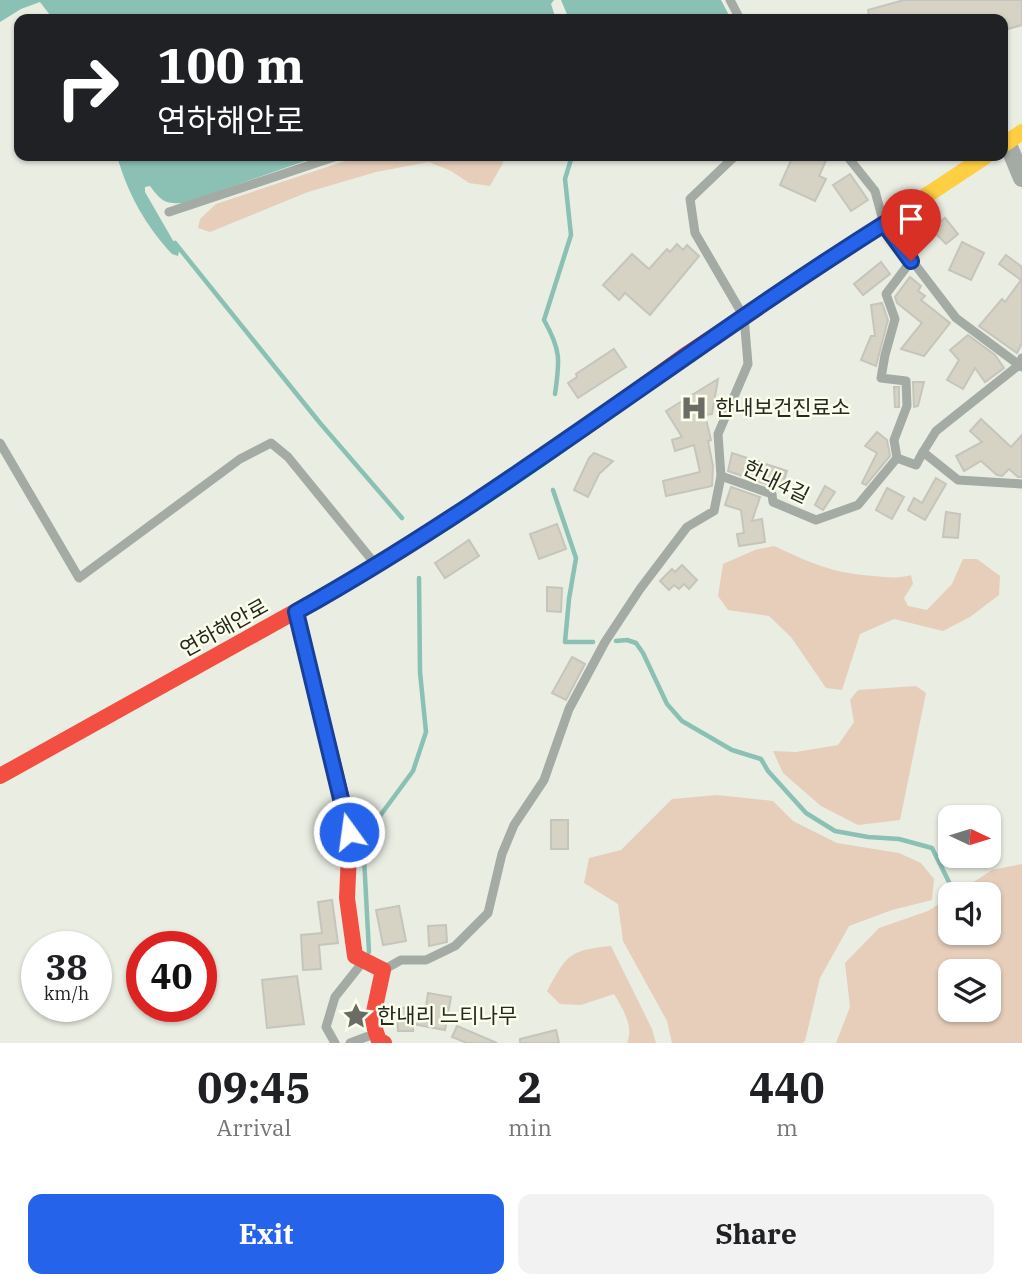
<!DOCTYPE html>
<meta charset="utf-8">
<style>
body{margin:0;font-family:"IBM Plex Serif","Noto Sans KR",serif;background:#f2f2f2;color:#202124;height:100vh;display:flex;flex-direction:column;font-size:26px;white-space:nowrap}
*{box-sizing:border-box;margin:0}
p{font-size:23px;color:#757577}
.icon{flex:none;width:38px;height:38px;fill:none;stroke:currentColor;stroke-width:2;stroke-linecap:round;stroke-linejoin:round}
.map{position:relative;height:1043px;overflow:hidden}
.sheet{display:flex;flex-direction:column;background:#fff;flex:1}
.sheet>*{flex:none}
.hud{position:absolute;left:14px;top:14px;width:994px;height:147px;border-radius:14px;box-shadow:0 2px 5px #0004;background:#202124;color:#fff;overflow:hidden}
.needle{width:46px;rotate:94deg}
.tools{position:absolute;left:938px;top:805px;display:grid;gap:14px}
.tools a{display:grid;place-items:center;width:63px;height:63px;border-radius:14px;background:#fff;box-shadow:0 2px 5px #0004;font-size:35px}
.speed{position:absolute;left:21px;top:931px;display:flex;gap:14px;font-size:35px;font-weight:700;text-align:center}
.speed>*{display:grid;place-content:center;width:91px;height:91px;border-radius:50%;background:#fff;box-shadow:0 2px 5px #0004;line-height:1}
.speed small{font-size:18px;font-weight:400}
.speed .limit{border:10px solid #d22;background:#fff;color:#111}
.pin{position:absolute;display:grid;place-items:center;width:60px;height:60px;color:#fff;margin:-72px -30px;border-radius:50% 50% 50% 0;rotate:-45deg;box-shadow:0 0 7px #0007}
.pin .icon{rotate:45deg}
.me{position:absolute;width:77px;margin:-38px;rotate:346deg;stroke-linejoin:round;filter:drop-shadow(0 0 5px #0008)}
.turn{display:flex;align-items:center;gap:24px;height:147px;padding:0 28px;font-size:32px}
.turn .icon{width:91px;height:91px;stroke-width:2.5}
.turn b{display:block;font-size:49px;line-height:60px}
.eta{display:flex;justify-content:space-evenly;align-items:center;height:119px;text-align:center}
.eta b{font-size:42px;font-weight:800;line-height:49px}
.cta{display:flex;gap:14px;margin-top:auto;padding:14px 28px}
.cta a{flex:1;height:80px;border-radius:14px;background:#2563eb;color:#fff;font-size:28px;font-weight:800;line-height:80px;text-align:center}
.cta a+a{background:#f2f2f2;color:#202124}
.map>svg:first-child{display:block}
.green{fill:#e6cebb;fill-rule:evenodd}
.water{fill:#8bc0b4}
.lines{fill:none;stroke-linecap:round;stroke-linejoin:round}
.stream{stroke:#8bc0b4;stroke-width:4.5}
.building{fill:#d7d3c4;stroke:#c6c5bd;stroke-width:2}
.lane{stroke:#a4aba4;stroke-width:9}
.street{stroke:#a4aba4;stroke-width:18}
.fast{stroke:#16e098;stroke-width:16}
.slow{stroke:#ffcf43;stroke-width:16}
.jam{stroke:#f24e42;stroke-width:16}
.route-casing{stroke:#184099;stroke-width:18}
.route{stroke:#2563eb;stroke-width:12}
.labels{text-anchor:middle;stroke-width:5;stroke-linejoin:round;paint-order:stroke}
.poi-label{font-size:21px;fill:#272821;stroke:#fafeeb;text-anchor:start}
.street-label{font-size:21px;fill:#272821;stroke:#fafeeb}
</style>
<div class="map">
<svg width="1022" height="1043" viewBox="0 0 1022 1043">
<rect width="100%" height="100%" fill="#eaede2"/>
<!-- green -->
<g class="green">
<path d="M360,156H502L503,163L490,186L469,183L451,171L429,162L376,172L308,192L210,232L198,228L200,219L216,204Z"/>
<path d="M774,546C811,563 832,573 873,576C887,577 898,579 911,575L913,584L904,598L908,606L927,610L952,584L963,559H977L1000,576L999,595L970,617L943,631L894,619L860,634L842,690L826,688L791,637L769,616L728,610L718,596L723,564L755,550Z"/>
<path d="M916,686L926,693L900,820L858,825L821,806L783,773L773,751L796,752L838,745L854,722L850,700L858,690Z"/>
<path d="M717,795L773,801L793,821L837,843L899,853L921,863L934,879L932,900L892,910L849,926L820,978L805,1041L802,1043H672L667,1021L623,941L618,904L584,883L589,858L621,850L672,799Z"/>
<path d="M1022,864V1043H836L850,1007L845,963L879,928L928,911L950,897V933H989V894H955L992,870ZM989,971V1010H950V971Z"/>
<path d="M611,946L652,1029L656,1043H627C634,1026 623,1009 614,994L581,1005L560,1004L547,991C567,954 570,950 611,946Z"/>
</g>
<!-- water -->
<g class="water">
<path d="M0,0H554L551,4L556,19H53L40,2L21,9L0,22Z"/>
<path d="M561,0H721L731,19H569Z"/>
<path d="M117,156H319L185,203C165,204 162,202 150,186L145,187V192L179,251L178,256L172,254C145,225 128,194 117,156Z"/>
</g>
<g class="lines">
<!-- stream -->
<g class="stream">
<path d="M175,243L320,423L402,518"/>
<path d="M555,394C560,360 561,350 544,320L571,235L565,179L572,156"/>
<path d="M553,490L576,558L569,599L565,642H593"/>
<path d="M616,641L627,640L636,643L643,653L667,704L682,721L732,750L761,759L768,771L806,813L835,831L868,837L899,839L932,848L955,894"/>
<path d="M369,952L363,839L413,771L426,732L420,672L419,578"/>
</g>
</g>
<!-- building -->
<g class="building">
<path d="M904,0H1022V25L1008,29L1005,19H870L868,10Z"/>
<path d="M793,156H828L819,176L826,179L815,201L780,185Z"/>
<path d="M850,174L868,200L851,211L833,185Z"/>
<path d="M945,218L958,234L946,244L931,229Z"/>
<path d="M962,242L984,253L971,280L949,270Z"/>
<path d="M677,244L683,250L687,245L699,256L650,315L625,293L619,300L603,285L632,254L649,269L667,249L670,252Z"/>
<path d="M1006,255L1022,267V343L1017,353L979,326L1002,299L1005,302L1021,280L999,264Z"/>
<path d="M881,262L890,274L863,295L854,284Z"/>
<path d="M910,277L921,286L918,291L925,296L921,300L950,323L924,356L901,349L922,323L897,303L895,297Z"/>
<path d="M882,303L888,320L876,366L861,360L871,336H875L871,305Z"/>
<path d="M968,335L995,355L1004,368L985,382L975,368L963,389L947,380L959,360L950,350Z"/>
<path d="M614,349L626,367L578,398L568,383L577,377L576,374Z"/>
<path d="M718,379L712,414L705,415L711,440L708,441L713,466L712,486L666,496L663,481L700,472L694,445L675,451L672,440L682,437L666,411Z"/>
<path d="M913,382H924L918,406L914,407Z"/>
<path d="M894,387H899V407H895Z"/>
<path d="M981,419L1011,447L1022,435V477H1018L1009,469L1002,476L997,475L981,461L964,471L956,456L982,442L970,431Z"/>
<path d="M877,432L887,440L890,456L866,485L862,483L877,453L865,446Z"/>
<path d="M594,453L613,461L599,474L588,497L574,490L589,458Z"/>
<path d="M732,453L787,471L781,489L728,471Z"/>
<path d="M936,478L946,484L925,520L908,510L914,498L922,503Z"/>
<path d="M825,486L835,492L823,510L815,505Z"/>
<path d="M731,487L760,497L752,521L762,519L765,542L739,546L737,534L744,533L741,510L725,505Z"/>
<path d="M887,488L904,497L892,519L876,510Z"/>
<path d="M946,512L960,514L958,538L943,537Z"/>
<path d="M557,524L566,549L539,559L530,534Z"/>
<path d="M469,540L479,556L445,578L435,563Z"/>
<path d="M682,565L697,580L689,589L684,584L679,589L674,585L669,590L660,581L672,569L675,572Z"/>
<path d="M547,587L562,588L561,612L547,611Z"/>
<path d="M572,657L585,664L566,700L552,693Z"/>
<rect x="551" y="820" width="17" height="29"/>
<path d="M332,900L338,943L319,945L321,969L303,970L301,935L322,933L318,902Z"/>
<path d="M399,906L406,941L383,945L376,910Z"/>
<path d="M446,925L447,942L429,946L428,926Z"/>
<path d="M297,976L304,1024L267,1028L262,980Z"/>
<path d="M428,993L451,997L445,1030L413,1024V1031H398L397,1008L426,1007Z"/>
<path d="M457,1026L497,1043H467L452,1037Z"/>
<path d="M556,1030L559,1043H520V1039Z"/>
</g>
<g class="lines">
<!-- lane -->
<g class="lane">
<path d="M730,0L740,19"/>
<path d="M735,156L690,199L695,233L744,317L748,364L718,434L721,476L772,494L773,502L816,520L858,505L897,458L916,465L923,452L958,480L1022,484"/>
<path d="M847,156L875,191L884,224L956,318L1022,367"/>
<path d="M169,212L337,156"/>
<path d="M0,443L79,578L240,459L271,443L288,457L376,565"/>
<path d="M923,452L936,431L1019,365L1022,358"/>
<path d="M897,458L894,440L907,406L906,381L881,378L885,355L895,319L886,294L911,261"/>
<path d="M385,969L401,960H426L455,946L488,913L502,854L514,825L544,780L569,709L605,642L640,589L687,527L714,511L721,476"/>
<path d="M335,1043L326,1027L335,997L362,963"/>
<path d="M350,1043L374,1034"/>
</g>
<!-- street -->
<path class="street" d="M1007,142L1022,178"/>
<!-- fast -->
<path class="fast" d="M307,605C402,552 494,493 583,429"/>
<!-- slow -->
<g class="slow">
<path d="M1003,145L1022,132"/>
<path d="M906,209L986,156"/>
</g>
<!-- jam -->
<g class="jam">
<path d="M583,429L684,356L906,209"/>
<path d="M296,612L350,832L347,898L355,956L383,970L372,1021L379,1041L384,1043"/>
<path d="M0,776L307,605"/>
</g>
</g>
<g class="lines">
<defs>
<path id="route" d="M349,832L296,612C502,497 685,349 884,224L911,261"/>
</defs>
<!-- route casing -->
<use href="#route" class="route-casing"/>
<!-- route -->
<use href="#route" class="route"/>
</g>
<!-- icons -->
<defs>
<symbol id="hospital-bare" viewBox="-9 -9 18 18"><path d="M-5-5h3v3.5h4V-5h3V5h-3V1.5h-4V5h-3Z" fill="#6b6d65" stroke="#fafeeb" stroke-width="2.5" paint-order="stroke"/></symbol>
<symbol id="sight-bare" viewBox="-9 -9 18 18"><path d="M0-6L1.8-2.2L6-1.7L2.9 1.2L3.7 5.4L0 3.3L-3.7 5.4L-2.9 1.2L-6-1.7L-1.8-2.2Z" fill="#6b6d65" stroke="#fafeeb" stroke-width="2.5" paint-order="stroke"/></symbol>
</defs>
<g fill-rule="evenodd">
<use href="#hospital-bare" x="675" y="389" width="38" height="38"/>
<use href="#sight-bare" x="337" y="997" width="38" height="38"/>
</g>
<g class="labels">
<!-- poi labels -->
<g class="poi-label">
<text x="715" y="415">한내보건진료소</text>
<text x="377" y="1023">한내리 느티나무</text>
</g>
<!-- street labels -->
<g class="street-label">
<text transform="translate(776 482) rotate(26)" y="7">한내4길</text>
<text transform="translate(224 628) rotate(-29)" y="7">연하해안로</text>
</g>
</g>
</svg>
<div class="tools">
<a><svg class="needle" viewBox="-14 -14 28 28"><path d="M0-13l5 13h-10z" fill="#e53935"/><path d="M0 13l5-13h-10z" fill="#757577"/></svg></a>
<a><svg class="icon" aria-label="sound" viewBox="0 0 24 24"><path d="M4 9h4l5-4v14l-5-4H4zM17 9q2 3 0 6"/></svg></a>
<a><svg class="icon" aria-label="layers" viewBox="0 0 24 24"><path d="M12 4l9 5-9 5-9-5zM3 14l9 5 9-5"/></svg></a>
</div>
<div class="speed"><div>38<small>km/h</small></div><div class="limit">40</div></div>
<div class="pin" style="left:911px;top:261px;background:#d93025"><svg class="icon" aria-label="arrive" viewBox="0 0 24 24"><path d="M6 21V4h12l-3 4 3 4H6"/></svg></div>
<svg class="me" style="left:349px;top:832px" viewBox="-20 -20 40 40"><circle r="17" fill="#2563eb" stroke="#fff" stroke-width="3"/><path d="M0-11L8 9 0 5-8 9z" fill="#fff"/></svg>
<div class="hud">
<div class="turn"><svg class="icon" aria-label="right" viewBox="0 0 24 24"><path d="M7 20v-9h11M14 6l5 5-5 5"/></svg><div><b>100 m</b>연하해안로</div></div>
</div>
</div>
<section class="sheet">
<div class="eta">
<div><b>09:45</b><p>Arrival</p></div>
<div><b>2</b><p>min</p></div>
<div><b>440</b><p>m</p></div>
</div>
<div class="cta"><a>Exit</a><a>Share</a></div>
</section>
